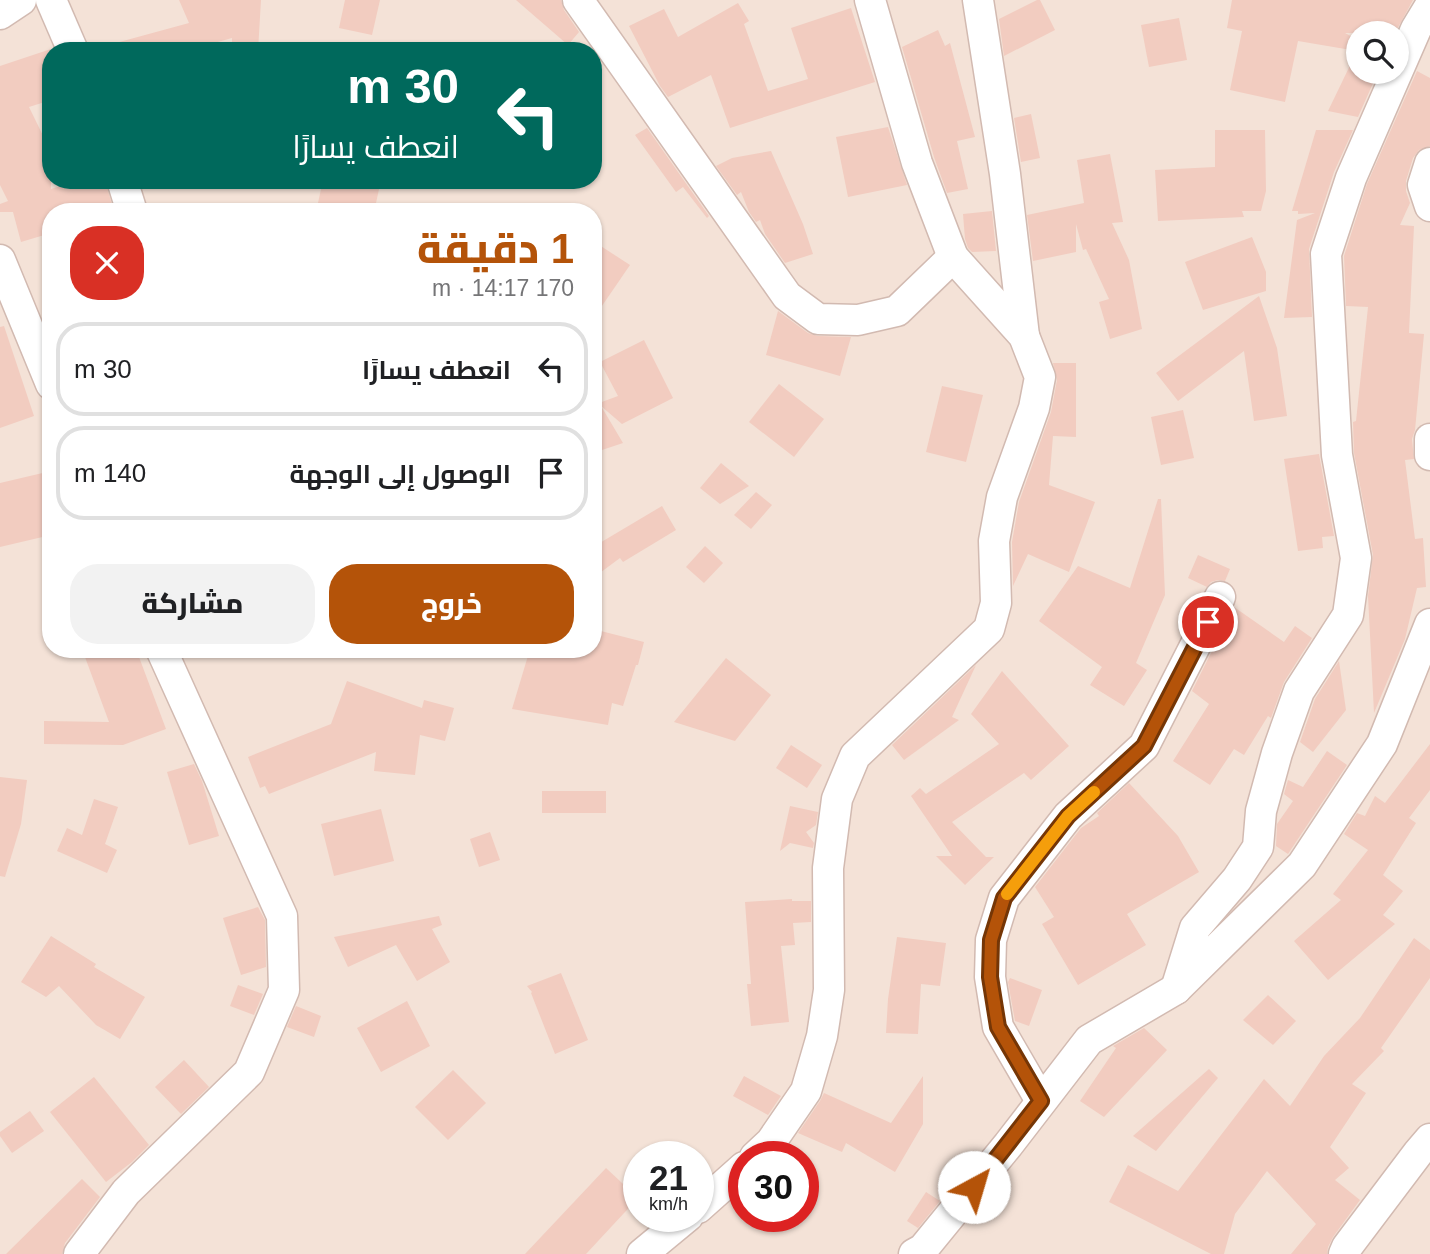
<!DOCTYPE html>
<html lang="ar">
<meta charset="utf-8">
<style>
body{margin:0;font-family:Helvetica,Cairo,sans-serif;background:#f2f2f2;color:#202124;direction:rtl;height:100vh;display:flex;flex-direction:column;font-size:26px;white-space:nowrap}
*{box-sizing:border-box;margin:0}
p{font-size:23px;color:#757577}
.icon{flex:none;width:38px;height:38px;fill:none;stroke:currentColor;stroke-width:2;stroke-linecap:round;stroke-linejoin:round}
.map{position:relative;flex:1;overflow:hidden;direction:ltr}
.side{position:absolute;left:42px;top:203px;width:560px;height:455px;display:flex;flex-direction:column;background:#fff;border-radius:28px;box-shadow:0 2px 5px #0004;direction:rtl}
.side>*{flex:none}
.hud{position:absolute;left:42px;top:42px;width:560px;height:147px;border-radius:28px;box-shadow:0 2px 5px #0004;direction:rtl;background:#00695c;color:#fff;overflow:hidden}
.buttons{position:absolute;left:1346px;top:21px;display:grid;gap:14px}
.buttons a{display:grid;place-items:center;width:63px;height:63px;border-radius:50%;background:#fff;box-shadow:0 2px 5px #0004;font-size:35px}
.speed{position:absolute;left:623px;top:1141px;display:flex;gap:14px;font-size:35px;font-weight:700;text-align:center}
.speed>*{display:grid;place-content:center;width:91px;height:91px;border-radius:50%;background:#fff;box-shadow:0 2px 5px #0004;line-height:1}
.speed small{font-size:18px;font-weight:400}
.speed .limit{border:10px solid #d22;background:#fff;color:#111}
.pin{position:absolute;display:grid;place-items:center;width:60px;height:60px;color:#fff;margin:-30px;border:4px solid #fff;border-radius:50%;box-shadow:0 2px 7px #0007}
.me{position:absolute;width:77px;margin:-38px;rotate:39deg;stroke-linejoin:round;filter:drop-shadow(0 0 5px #0008)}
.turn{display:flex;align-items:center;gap:24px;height:147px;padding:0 28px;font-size:32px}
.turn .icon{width:91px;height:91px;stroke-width:2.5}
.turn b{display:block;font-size:49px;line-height:60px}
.round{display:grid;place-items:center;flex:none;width:74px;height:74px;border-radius:28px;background:#f2f2f2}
.summary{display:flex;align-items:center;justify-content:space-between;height:119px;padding:0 28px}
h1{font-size:42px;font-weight:800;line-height:52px;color:#b45309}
.primary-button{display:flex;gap:14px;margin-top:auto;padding:14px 28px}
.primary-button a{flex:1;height:80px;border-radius:28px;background:#b45309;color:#fff;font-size:28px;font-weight:800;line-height:80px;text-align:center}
.primary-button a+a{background:#f2f2f2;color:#202124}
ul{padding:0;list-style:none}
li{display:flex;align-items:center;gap:21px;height:94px;margin:0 14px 10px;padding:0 14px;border:4px solid #e0e0e0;border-radius:28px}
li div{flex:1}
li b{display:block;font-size:26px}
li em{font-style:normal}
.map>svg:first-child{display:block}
.residential{fill:#f4e2d7;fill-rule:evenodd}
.building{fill:#f2ccc0}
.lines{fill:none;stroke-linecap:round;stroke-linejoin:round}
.street-casing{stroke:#d2bab1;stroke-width:33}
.street{stroke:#fff;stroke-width:30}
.route-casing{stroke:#753606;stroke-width:18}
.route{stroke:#b45309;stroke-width:12}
.slow{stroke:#f59e0b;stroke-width:12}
</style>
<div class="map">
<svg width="1430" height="1254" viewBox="0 0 1430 1254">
<rect width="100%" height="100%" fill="#fdf2e9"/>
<!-- residential -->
<path class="residential" d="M0,0H1430V1254H0ZM1358,33H1396V72H1358ZM51,51H593V180H51ZM51,212H593V649H51ZM639,1157H698V1216H639ZM744,1157H803V1216H744Z"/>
<!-- building -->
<g class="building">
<path d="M179,0H261L258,51H232V38L186,51H112V44L189,23Z"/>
<path d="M345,0H380L372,35L339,28Z"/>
<path d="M516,0H561L564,10L579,32L568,45Z"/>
<path d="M1037,0H1040L1055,30L1004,56L999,19Z"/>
<path d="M1232,0H1413L1395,33H1345L1358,40V72H1378L1358,117L1328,111L1357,51L1298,41L1285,102L1230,90L1242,31L1227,28Z"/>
<path d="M738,3L749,21L744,24L768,91L808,79L791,28L851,8L875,82L730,128L711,75L668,97L660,86L629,26L664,9L678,37Z"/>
<path d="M1179,18L1187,60L1149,67L1141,25Z"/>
<path d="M938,30L945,46L950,43L975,137L957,141L968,189L947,193L934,157L902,47Z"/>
<path d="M51,49V100L29,107L51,152V189L80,180H105L114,212H51V233L21,242L13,212H0V204L8,201L0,185V66Z"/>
<path d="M1417,71L1430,78V146L1419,150L1413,158L1406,181V191L1410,203L1400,225L1414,226L1409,333L1424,334L1415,430L1412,439L1414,459L1405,460L1415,539L1423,538L1426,587L1417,588L1405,639L1374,713L1368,596L1373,555L1354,453L1353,422L1356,421L1368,307L1346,306L1344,256L1367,184Z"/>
<path d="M1031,114L1040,158L1021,162L1014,118Z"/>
<path d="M888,127L907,185L848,197L836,137Z"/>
<path d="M647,128L709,216L707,218L683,187L676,192L635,135Z"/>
<path d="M1215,130H1265L1266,191L1261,211H1242L1244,217L1158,221L1155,170L1215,167Z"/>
<path d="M1316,130H1353L1334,172L1309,249L1312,317L1284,318L1297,220L1315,213L1298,214V211H1292Z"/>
<path d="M771,151L803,224L813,254L785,263L765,234L760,220L756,222L749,212L741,192L737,195L716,166L732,158Z"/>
<path d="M1110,154L1123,222L1112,223L1129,260L1142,329L1110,339L1099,302L1109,299L1086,249L1083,250L1076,224V252L1033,261L1027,215L1084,203L1077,160Z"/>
<path d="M323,180H381L374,212H316Z"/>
<path d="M992,211L996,251L972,252L968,248L965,239L963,214Z"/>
<path d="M1252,237L1266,272V291L1203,310L1185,262Z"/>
<path d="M593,241L630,265L593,319Z"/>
<path d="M1259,296L1277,348L1287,416L1254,421L1244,351L1178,401L1156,373Z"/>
<path d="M778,311L808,333L818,336L851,337L840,376L766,355Z"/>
<path d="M4,326L34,416L0,428V327Z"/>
<path d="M644,340L673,398L622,424L601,406L623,443L593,453V393L599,403L618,396L600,362Z"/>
<path d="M1053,363H1076V437L1053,436L1049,485L1095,502L1069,572L1028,554L1013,586L1012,542L1019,502L1051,412L1057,380Z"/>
<path d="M779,384L824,419L794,457L749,422Z"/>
<path d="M942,386L983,395L966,462L926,452Z"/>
<path d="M1183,410L1194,458L1161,465L1151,417Z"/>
<path d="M1319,454L1334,536L1322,537L1323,548L1298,551L1284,459Z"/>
<path d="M721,463L749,486L720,504L700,488Z"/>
<path d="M51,471V535L0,547V483Z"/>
<path d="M756,492L772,505L751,529L734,515Z"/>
<path d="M1158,499H1161L1165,595L1136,663L1147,670L1124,706L1090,685L1102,667L1039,621L1078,566L1130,588Z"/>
<path d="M662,506L676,530L623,562L620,558L593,578V547Z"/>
<path d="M705,546L723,563L704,583L686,567Z"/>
<path d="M1198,555L1230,569L1225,581L1218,580L1211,582L1207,587L1188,578Z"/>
<path d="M1234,607L1284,642L1295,626L1312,638L1284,682L1271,718L1268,716L1244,755L1234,749L1210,785L1173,761L1209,704L1192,691Z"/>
<path d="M593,629L644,642L638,665H636L623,706L612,703L608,725L512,709L530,649H593Z"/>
<path d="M82,649H136L166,729L123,745L44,744V721L109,722Z"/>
<path d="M726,658L771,695L735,741L674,722Z"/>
<path d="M1339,661L1346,710L1313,752L1300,742L1315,699Z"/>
<path d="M976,665L952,717L959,720L904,760L892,745Z"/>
<path d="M1002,671L1069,746L1031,780L1024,773L952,822L986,857H994L965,885L936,856H952L911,796L920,788L926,794L999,744L971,714Z"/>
<path d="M347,681L422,708L424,700L454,708L445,741L420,735L415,775L374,771L376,752L269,794L265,786L260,788L248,757L331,724Z"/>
<path d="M1430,744V790L1409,818L1416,823L1383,875L1403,891L1383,915L1395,924L1328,980L1294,941L1341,900L1333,894L1368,850L1344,834L1357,813L1365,816L1375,796L1385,803Z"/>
<path d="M791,745L822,765L807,788L776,768Z"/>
<path d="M1327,751L1347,765L1288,854L1276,846L1277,824L1293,801L1284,794L1288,780L1303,787Z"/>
<path d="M194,764L202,781L219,836L189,845L167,772Z"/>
<path d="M0,777L27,780L21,824L5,877L0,876Z"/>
<path d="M1129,783L1178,836L1199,872L1127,914L1146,945L1078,985L1042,924L1054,917L1035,887L1081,828L1099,816L1097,813Z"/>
<rect x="542" y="791" width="64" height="22"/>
<path d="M94,799L118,807L105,844L117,850L107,873L57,851L67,828L82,835Z"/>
<path d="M790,806L818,812L816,825L806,832L814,843L813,848L790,843L780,851Z"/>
<path d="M381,809L394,861L334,876L321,824Z"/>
<path d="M490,832L500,860L479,867L470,839Z"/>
<path d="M792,899V901H811V922L793,923L795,945L781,946L789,1022L751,1026L747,984H751L745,902Z"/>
<path d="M258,907L265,920L266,967L241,975L223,918Z"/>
<path d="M439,916L442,925L432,929L450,962L417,981L396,945L348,967L334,937Z"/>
<path d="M51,936L96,964L94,967L145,997L120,1039L96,1025L59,986L46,997L21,982Z"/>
<path d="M897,937L946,943L940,986L921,984L918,1034L886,1033L888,999Z"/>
<path d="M1414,938L1430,950V978L1381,1048L1384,1051L1352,1084L1366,1093L1330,1147L1349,1168L1335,1180L1360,1200L1333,1237L1328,1247L1327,1254H1291L1316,1224L1267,1171L1235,1214L1224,1254H1211L1109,1202L1128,1165L1178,1191L1264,1079L1290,1106L1324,1056L1360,1018Z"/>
<path d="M561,973L588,1040L555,1054L531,993L532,992L527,986Z"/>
<path d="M1010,978L1042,990L1029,1026L1015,1021L1008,982Z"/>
<path d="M238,985L263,994L254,1015L230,1006Z"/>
<path d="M1268,995L1296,1021L1273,1045L1243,1020Z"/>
<path d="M407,1001L430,1046L381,1072L357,1028Z"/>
<path d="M296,1006L321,1016L314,1037L287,1027Z"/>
<path d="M1144,1028L1167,1050L1104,1117L1080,1101L1116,1048L1113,1046Z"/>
<path d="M184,1060L209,1087L181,1114L155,1087Z"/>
<path d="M1209,1069L1218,1078L1156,1151L1133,1136Z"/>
<path d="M453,1070L486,1103L448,1140L415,1107Z"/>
<path d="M744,1076L781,1096L768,1115L733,1096Z"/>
<path d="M923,1076V1124L895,1172L846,1143L842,1152L798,1133L820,1101L824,1093L891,1123Z"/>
<path d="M94,1077L149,1145L132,1162L106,1182L50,1112Z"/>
<path d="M30,1111L44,1131L12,1153L0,1136V1132Z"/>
<path d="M606,1168L638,1198L586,1254H525Z"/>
<path d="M82,1179L100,1197L65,1243L62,1254H6Z"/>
<path d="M926,1192L940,1201L918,1228L907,1221Z"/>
</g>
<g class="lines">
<defs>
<g id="street">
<path d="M51,0L73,51"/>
<path d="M578,0L787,296L818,319L858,320L897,311L953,257"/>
<path d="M978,0L1005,174L1024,336"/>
<path d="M0,14L21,0"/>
<path d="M1430,163L1423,185L1430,206"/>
<path d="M122,180L132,212"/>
<path d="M0,260L51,384"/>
<path d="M1430,439V455"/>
<path d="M1176,989L1195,928L1237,879L1258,847L1261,811L1277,753L1299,691L1348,615L1356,558L1337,455L1326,254L1351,178L1416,29L1430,6"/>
<path d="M1041,1101L998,1027L990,977L991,940L1004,898L1068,816L1144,746L1220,597"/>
<path d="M755,1157L771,1142L806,1091L822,1036L829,990L828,868L837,799L855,756L989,629L996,603L994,541L1002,497L1034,408L1040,377L1024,336L953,257L917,163L870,0"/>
<path d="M698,1208L744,1167"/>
<path d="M79,1254L126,1192L249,1072L284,990L282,916L161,649"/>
<path d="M642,1254L688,1216"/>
<path d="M914,1254L923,1249L1008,1145L1089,1040L1176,989L1302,865L1382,744L1430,624"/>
<path d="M1344,1254L1347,1247L1418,1153L1430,1139"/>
</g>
</defs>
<!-- street casing -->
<use href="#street" class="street-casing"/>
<!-- street -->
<use href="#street" class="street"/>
</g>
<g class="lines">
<defs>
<path id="route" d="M974,1187L1041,1101L998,1027L990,977L991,940L1004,898L1068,816L1144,746L1208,622"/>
</defs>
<!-- route casing -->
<use href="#route" class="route-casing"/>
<!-- route -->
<use href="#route" class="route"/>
<!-- slow -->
<path class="slow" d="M1007,894L1068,816L1094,792"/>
</g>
</svg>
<div class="buttons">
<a><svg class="icon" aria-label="search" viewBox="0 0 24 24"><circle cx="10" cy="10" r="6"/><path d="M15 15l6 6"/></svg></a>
</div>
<div class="speed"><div>21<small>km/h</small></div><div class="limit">30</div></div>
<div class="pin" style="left:1208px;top:622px;background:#d93025"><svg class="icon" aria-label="arrive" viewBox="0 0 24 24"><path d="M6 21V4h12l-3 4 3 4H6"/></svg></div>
<svg class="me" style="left:974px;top:1187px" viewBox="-20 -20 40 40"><circle r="19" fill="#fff"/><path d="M0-13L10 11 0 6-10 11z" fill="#b45309"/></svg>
<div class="hud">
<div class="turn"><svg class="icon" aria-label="left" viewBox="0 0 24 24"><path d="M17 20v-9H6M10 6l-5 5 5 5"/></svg><div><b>30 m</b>انعطف يسارًا</div></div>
</div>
<section class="side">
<div class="summary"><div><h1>1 دقيقة</h1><p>170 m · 14:17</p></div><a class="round" style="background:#d93025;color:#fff"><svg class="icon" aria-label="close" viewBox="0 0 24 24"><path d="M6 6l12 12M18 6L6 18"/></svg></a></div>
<ul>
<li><svg class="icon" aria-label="left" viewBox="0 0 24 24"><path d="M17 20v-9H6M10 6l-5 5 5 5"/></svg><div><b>انعطف يسارًا</b></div><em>30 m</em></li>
<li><svg class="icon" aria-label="arrive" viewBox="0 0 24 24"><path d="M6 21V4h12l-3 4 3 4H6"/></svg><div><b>الوصول إلى الوجهة</b></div><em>140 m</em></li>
</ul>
<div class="primary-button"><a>خروج</a><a>مشاركة</a></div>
</section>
</div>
